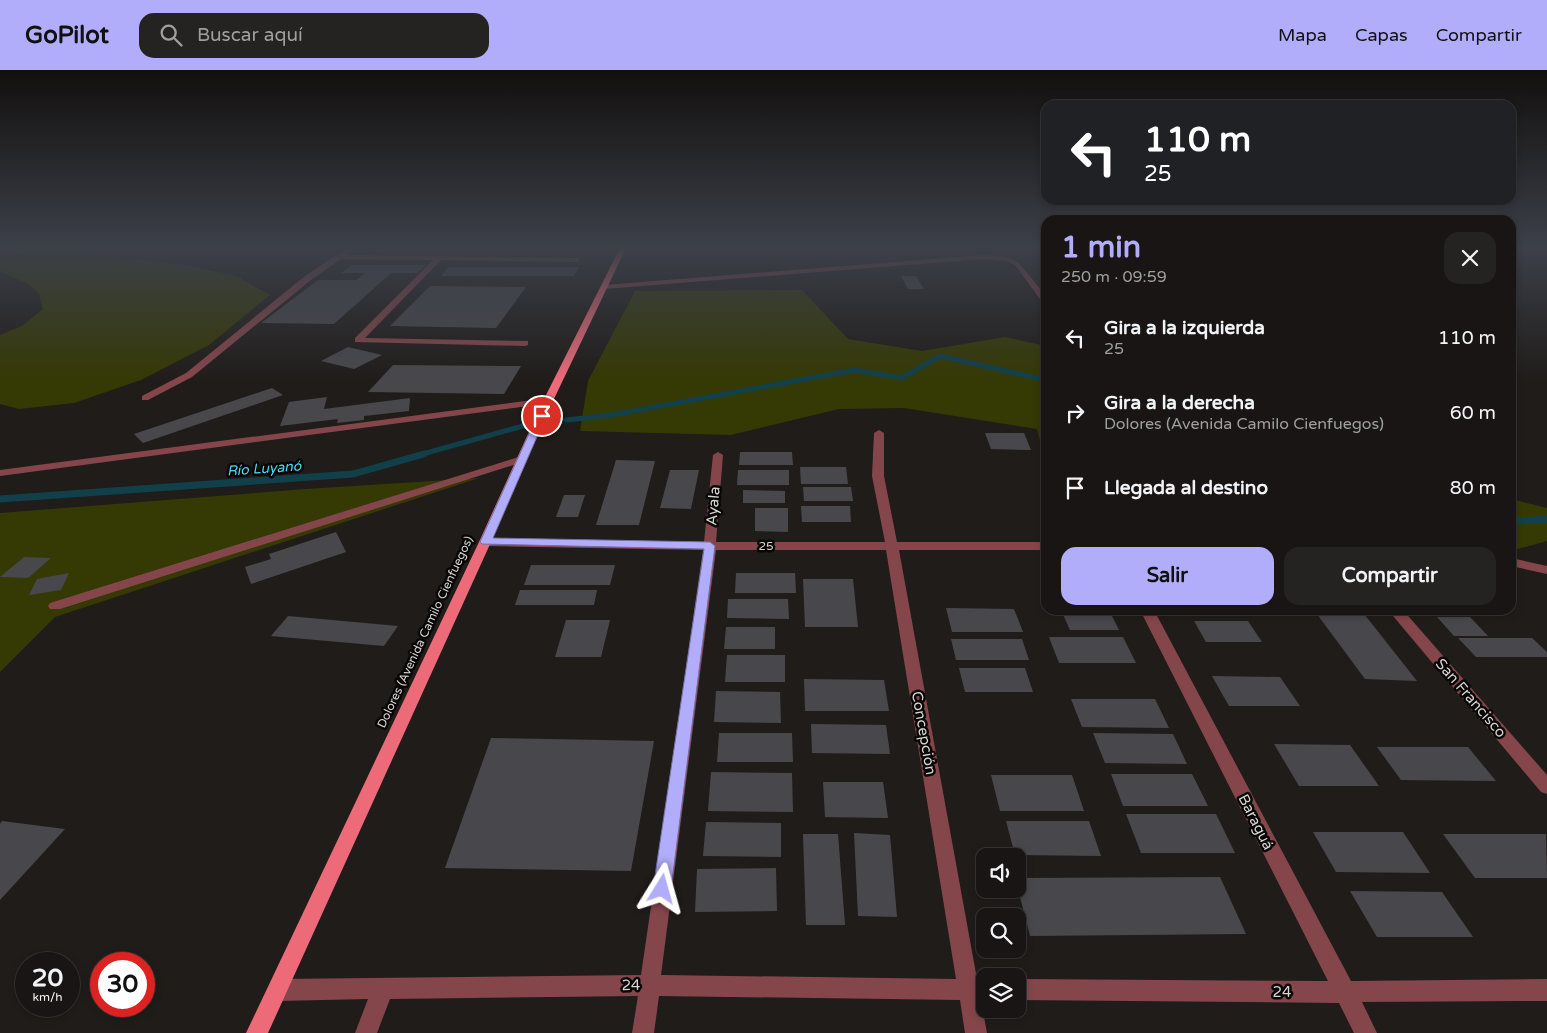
<!DOCTYPE html>
<html lang="es">
<meta charset="utf-8">
<style>
body{margin:0;font-family:"Varela Round",sans-serif;background:#252222;color:#f1f3f6;height:100vh;display:flex;flex-direction:column;font-size:19px;white-space:nowrap}
*{box-sizing:border-box;margin:0}
p{font-size:16px;color:#9f9fa0}
.icon{flex:none;width:28px;height:28px;fill:none;stroke:currentColor;stroke-width:2;stroke-linecap:round;stroke-linejoin:round}
.map{position:relative;flex:1;overflow:hidden}
.sheet{position:absolute;left:1041px;top:145px;width:475px;height:400px;display:flex;flex-direction:column;background:#181514;border-radius:15px;box-shadow:0 2px 8px #0003,0 0 0 1px #363434}
.sheet>*{flex:none}
.banner{position:absolute;left:1041px;top:30px;width:475px;height:105px;border-radius:15px;box-shadow:0 2px 8px #0003,0 0 0 1px #363434;background:#202124;color:#fff;overflow:hidden}
.tools{position:absolute;left:976px;top:778px;display:grid;gap:10px}
.tools a{display:grid;place-items:center;width:50px;height:50px;border-radius:10px;background:#181514;box-shadow:0 2px 8px #0003,0 0 0 1px #363434;font-size:25px}
.speed{position:absolute;left:15px;top:882px;display:flex;gap:10px;font-size:25px;font-weight:700;text-align:center}
.speed>*{display:grid;place-content:center;width:65px;height:65px;border-radius:50%;background:#181514;box-shadow:0 2px 8px #0003,0 0 0 1px #363434;line-height:1}
.speed small{font-size:12px;font-weight:400}
.speed .limit{border:8px solid #d22;background:#fff;color:#111}
.pin{position:absolute;display:grid;place-items:center;width:42px;height:42px;color:#fff;margin:-21px;border:2px solid #fff;border-radius:50%;box-shadow:0 1px 5px #0007}
.me{position:absolute;width:55px;margin:-28px;rotate:8deg;stroke-linejoin:round;filter:drop-shadow(0 0 4px #0008)}
.turn{display:flex;align-items:center;gap:18px;height:105px;padding:0 20px;font-size:22px}
.turn .icon{width:65px;height:65px;stroke-width:2.5}
.turn b{display:block;font-size:35px;line-height:42px}
.round{display:grid;place-items:center;flex:none;width:52px;height:52px;border-radius:15px;background:#252222}
.head{display:flex;align-items:center;justify-content:space-between;height:85px;padding:0 20px}
h1{font-size:30px;font-weight:700;line-height:38px;color:#b1adfa}
.primary-button{display:flex;gap:10px;margin-top:auto;padding:10px 20px}
.primary-button a{flex:1;height:58px;border-radius:15px;background:#b1adfa;color:#111;font-size:20px;font-weight:700;line-height:58px;text-align:center}
.primary-button a+a{background:#252222;color:#f1f3f6}
ul{padding:0;list-style:none}
li{display:flex;align-items:center;gap:15px;height:75px;padding:0 20px}
li div{flex:1}
li b{display:block;font-size:19px}
li em{font-style:normal}
header{display:flex;align-items:center;gap:30px;box-sizing:border-box;height:70px;padding:0 25px;background:#b1adfa;color:#111}
header strong{font-size:24px}
nav{display:flex;gap:28px;margin-inline-start:auto;font-size:18px}
.search{width:350px;height:45px;background:#252222;display:flex;align-items:center;gap:12px;box-sizing:border-box;padding:0 18px;border-radius:15px;color:#9f9fa0;font-size:19px}
.map>svg:first-child{display:block}
.green{fill:#353904}
.lines{fill:none;stroke-linecap:round;stroke-linejoin:round}
.stream-far1{stroke:#11404a;stroke-width:5}
.stream{stroke:#11404a;stroke-width:7}
.building{fill:#48484c}
.minor{fill:#85464b;fill-rule:evenodd}
.major{fill:#ed6b79;fill-rule:evenodd}
.route{fill:#b1adfa;stroke:#7370a2}
.labels{text-anchor:middle;stroke-width:5;stroke-linejoin:round;paint-order:stroke}
.street-label{font-size:12px;fill:#d6d3d2;stroke:#080706}
.water-label{font-size:14px;font-style:italic;fill:#49dbfa;stroke:#080706}
.near-street-label{font-size:15px;fill:#d6d3d2;stroke:#080706}
</style>
<header>
<strong>GoPilot</strong>
<div class="search"><svg class="icon" aria-label="search" viewBox="0 0 24 24"><circle cx="10" cy="10" r="6"/><path d="M15 15l6 6"/></svg>Buscar aquí</div>
<nav><a>Mapa</a><a>Capas</a><a>Compartir</a></nav>
</header>
<div class="map">
<svg width="1547" height="963" viewBox="0 0 1547 963">
<rect width="100%" height="100%" fill="#201c1a"/>
<!-- green -->
<g class="green">
<path d="M35,176H97L85,184L187,195L238,207L270,225L209,275L141,310L74,333L19,339L0,334V265L22,256L43,239L39,224L30,215L0,201V186Z"/>
<path d="M802,220L848,269L922,281L1005,267L1046,276V394L1037,359L904,338L839,339L731,365L580,361L588,311L635,221Z"/>
<path d="M479,408L55,547L0,602V443L306,419Z"/>
<path d="M1511,429L1547,438V471L1511,481Z"/>
</g>
<g class="lines">
<!-- stream-far1 -->
<g class="stream-far1">
<path d="M566,350L612,345L854,300L902,308L940,286L1046,310"/>
<path d="M419,385L523,356"/>
</g>
<!-- stream -->
<g class="stream">
<path d="M0,429L353,404L424,384"/>
<path d="M1511,449L1520,451L1547,449"/>
</g>
</g>
<!-- building -->
<g class="building">
<path d="M352,195H426L417,203H391L334,254L261,253L318,210H356L365,203H342Z"/>
<path d="M449,197H579L574,206H441Z"/>
<path d="M901,206H916L924,219H908Z"/>
<path d="M430,216L526,217L496,258L390,256Z"/>
<path d="M348,277L382,285L354,299L321,291Z"/>
<path d="M393,295L521,296L504,324L368,322Z"/>
<path d="M272,318L283,325L143,373L134,364Z"/>
<path d="M327,327L324,339L410,328L409,341L364,346V350L337,353L338,349L280,356L289,332Z"/>
<path d="M985,363H1024L1031,380L991,379Z"/>
<path d="M740,382H792L793,395H739Z"/>
<path d="M616,390L655,391L639,455H596Z"/>
<path d="M800,397H846L848,414H801Z"/>
<path d="M670,400H699L691,439L660,438Z"/>
<path d="M738,400H789V415H737Z"/>
<path d="M803,417H851L853,431H804Z"/>
<path d="M743,420L785,421V433H743Z"/>
<path d="M564,425H585L578,447H556Z"/>
<path d="M801,436H850L851,452H802Z"/>
<path d="M755,438H788V462L755,461Z"/>
<path d="M336,462L346,482L251,514L245,497L271,489L269,484Z"/>
<path d="M24,487L51,488L28,508L0,507Z"/>
<path d="M531,495H615L610,515H524Z"/>
<path d="M69,503L61,520L29,525L37,509Z"/>
<path d="M736,503H795L796,523H735Z"/>
<path d="M803,509H853L858,557H805Z"/>
<path d="M520,520H597L594,535H515Z"/>
<path d="M728,529H788L789,549L727,548Z"/>
<path d="M946,538L1014,539L1023,562H952Z"/>
<path d="M1061,540H1109L1119,560H1070Z"/>
<path d="M1314,540H1361L1417,611L1365,609Z"/>
<path d="M288,546L398,556L384,576L271,566Z"/>
<path d="M1437,547H1470L1488,566H1454Z"/>
<path d="M566,550H610L601,587H555Z"/>
<path d="M1194,551H1248L1262,572H1206Z"/>
<path d="M726,557H775V579H724Z"/>
<path d="M1049,567H1123L1136,593H1059Z"/>
<path d="M1458,568H1532L1547,582V587H1476Z"/>
<path d="M951,569H1022L1029,590H956Z"/>
<path d="M727,585H785V612H725Z"/>
<path d="M959,598H1025L1033,622H965Z"/>
<path d="M1212,606L1280,607L1300,636H1229Z"/>
<path d="M804,609L884,610L889,641H805Z"/>
<path d="M716,621L780,622L781,653L714,652Z"/>
<path d="M1071,629H1155L1169,658L1082,657Z"/>
<path d="M811,654L886,655L890,684L812,683Z"/>
<path d="M719,663H792L793,692H717Z"/>
<path d="M1093,663L1173,664L1187,694L1105,693Z"/>
<path d="M491,668L654,671L631,801L445,798Z"/>
<path d="M1274,674L1350,675L1379,716H1299Z"/>
<path d="M1377,677H1468L1496,711L1401,710Z"/>
<path d="M711,702L792,703L793,742L708,741Z"/>
<path d="M1111,704H1192L1208,736H1123Z"/>
<path d="M991,705H1072L1084,741H1000Z"/>
<path d="M823,712H883L888,748L825,747Z"/>
<path d="M1126,744H1216L1235,783H1141Z"/>
<path d="M2,751L65,759L0,830V754Z"/>
<path d="M1006,751H1089L1101,786L1015,785Z"/>
<path d="M706,752L781,753V787L703,786Z"/>
<path d="M1313,762H1403L1430,803L1336,802Z"/>
<path d="M854,763L890,765L897,847L858,846Z"/>
<path d="M803,764H838L845,855H806Z"/>
<path d="M1443,764H1546L1547,808H1475Z"/>
<path d="M776,798L777,841L695,842L697,799Z"/>
<path d="M1220,807L1246,864L1030,866L1018,819V808Z"/>
<path d="M1350,821L1442,822L1473,867H1377Z"/>
</g>
<g class="lines">
<!-- minor -->
<g class="minor">
<path d="M8,176H20L0,182V178Z"/>
<path d="M196,176H243L240,178H199Z"/>
<path d="M350,176H358L346,185L577,188L580,190L577,192L441,190L365,268L528,271V275L525,276L355,272V268L433,190L341,189L311,210L192,307L148,330H142V326L186,303L305,206Z"/>
<path d="M419,176H624L626,178L623,180L422,178Z"/>
<path d="M983,185L1007,187L1019,193L1046,226V233H1043L1015,195L1006,191L983,189L604,219L600,217L604,215Z"/>
<path d="M548,328L553,331L551,333L0,406V400Z"/>
<path d="M879,360L884,363V406L897,472H1046V480H899L977,909H985V931L981,930L987,963H965L960,930L659,926L654,963H632L638,926L390,929L377,963H355L368,929L278,931L271,927L267,920L271,913L278,909L641,905L703,480L485,476L479,472L485,468L704,472L713,385L718,382L723,385L716,472H885L872,406L874,363ZM716,480H886L956,909L661,905Z"/>
<path d="M522,386L526,387L527,389L526,391L60,539H50L48,536L50,533Z"/>
<path d="M1511,488L1547,496V504L1511,496Z"/>
<path d="M1140,540H1154L1351,911L1547,909V931L1362,932L1377,963H1354L1339,933L1018,930V909L1328,911Z"/>
<path d="M1388,540H1403L1547,705V724L1541,722Z"/>
</g>
<!-- major -->
<path class="major" d="M621,176H627L553,331L491,472L268,963H246L479,472L543,331Z"/>
</g>
<!-- sky -->
<linearGradient id="sky" x2="0" y2="1"><stop stop-color="#120f0e"/><stop offset="0.57" stop-color="#3c4049"/><stop offset="1" stop-color="#3c4049" stop-opacity="0"/></linearGradient>
<rect width="1547" height="311" fill="url(#sky)"/>
<!-- route -->
<path class="route" d="M542,343L546,346L493,468L710,472L715,476L671,819L668,825L662,827L656,825L653,819L704,479L482,474L480,472L537,346Z"/>
<g class="labels">
<!-- street labels -->
<g class="street-label">
<text x="766" y="480">25</text>
<text transform="translate(425 562) rotate(-65)" y="4">Dolores (Avenida Camilo Cienfuegos)</text>
</g>
<!-- water labels -->
<g class="water-label">
<text transform="translate(264 398) rotate(-4)" y="5">Río Luyanó</text>
</g>
<!-- near-street labels -->
<g class="near-street-label">
<text transform="translate(713 436) rotate(-85)" y="5">Ayala</text>
<text transform="translate(1471 628) rotate(49)" y="5">San Francisco</text>
<text transform="translate(924 663) rotate(80)" y="5">Concepción</text>
<text transform="translate(1256 752) rotate(63)" y="5">Baraguá</text>
<text transform="translate(631 915) rotate(-1)" y="5">24</text>
<text x="1282" y="927">24</text>
</g>
</g>
</svg>
<div class="tools">
<a><svg class="icon" aria-label="sound" viewBox="0 0 24 24"><path d="M4 9h4l5-4v14l-5-4H4zM17 9q2 3 0 6"/></svg></a>
<a><svg class="icon" aria-label="search" viewBox="0 0 24 24"><circle cx="10" cy="10" r="6"/><path d="M15 15l6 6"/></svg></a>
<a><svg class="icon" aria-label="layers" viewBox="0 0 24 24"><path d="M12 4l9 5-9 5-9-5zM3 14l9 5 9-5"/></svg></a>
</div>
<div class="speed"><div>20<small>km/h</small></div><div class="limit">30</div></div>
<div class="pin" style="left:542px;top:346px;background:#d93025"><svg class="icon" aria-label="arrive" viewBox="0 0 24 24"><path d="M6 21V4h12l-3 4 3 4H6"/></svg></div>
<svg class="me" style="left:662px;top:819px" viewBox="-20 -20 40 40"><path d="M0-17L14 15 0 8-14 15z" fill="#b1adfa" stroke="#fff" stroke-width="4"/></svg>
<div class="banner">
<div class="turn"><svg class="icon" aria-label="left" viewBox="0 0 24 24"><path d="M17 20v-9H6M10 6l-5 5 5 5"/></svg><div><b>110 m</b>25</div></div>
</div>
<section class="sheet">
<div class="head"><div><h1>1 min</h1><p>250 m · 09:59</p></div><a class="round"><svg class="icon" aria-label="close" viewBox="0 0 24 24"><path d="M6 6l12 12M18 6L6 18"/></svg></a></div>
<ul>
<li><svg class="icon" aria-label="left" viewBox="0 0 24 24"><path d="M17 20v-9H6M10 6l-5 5 5 5"/></svg><div><b>Gira a la izquierda</b><p>25</p></div><em>110 m</em></li>
<li><svg class="icon" aria-label="right" viewBox="0 0 24 24"><path d="M7 20v-9h11M14 6l5 5-5 5"/></svg><div><b>Gira a la derecha</b><p>Dolores (Avenida Camilo Cienfuegos)</p></div><em>60 m</em></li>
<li><svg class="icon" aria-label="arrive" viewBox="0 0 24 24"><path d="M6 21V4h12l-3 4 3 4H6"/></svg><div><b>Llegada al destino</b></div><em>80 m</em></li>
</ul>
<div class="primary-button"><a>Salir</a><a>Compartir</a></div>
</section>
</div>
